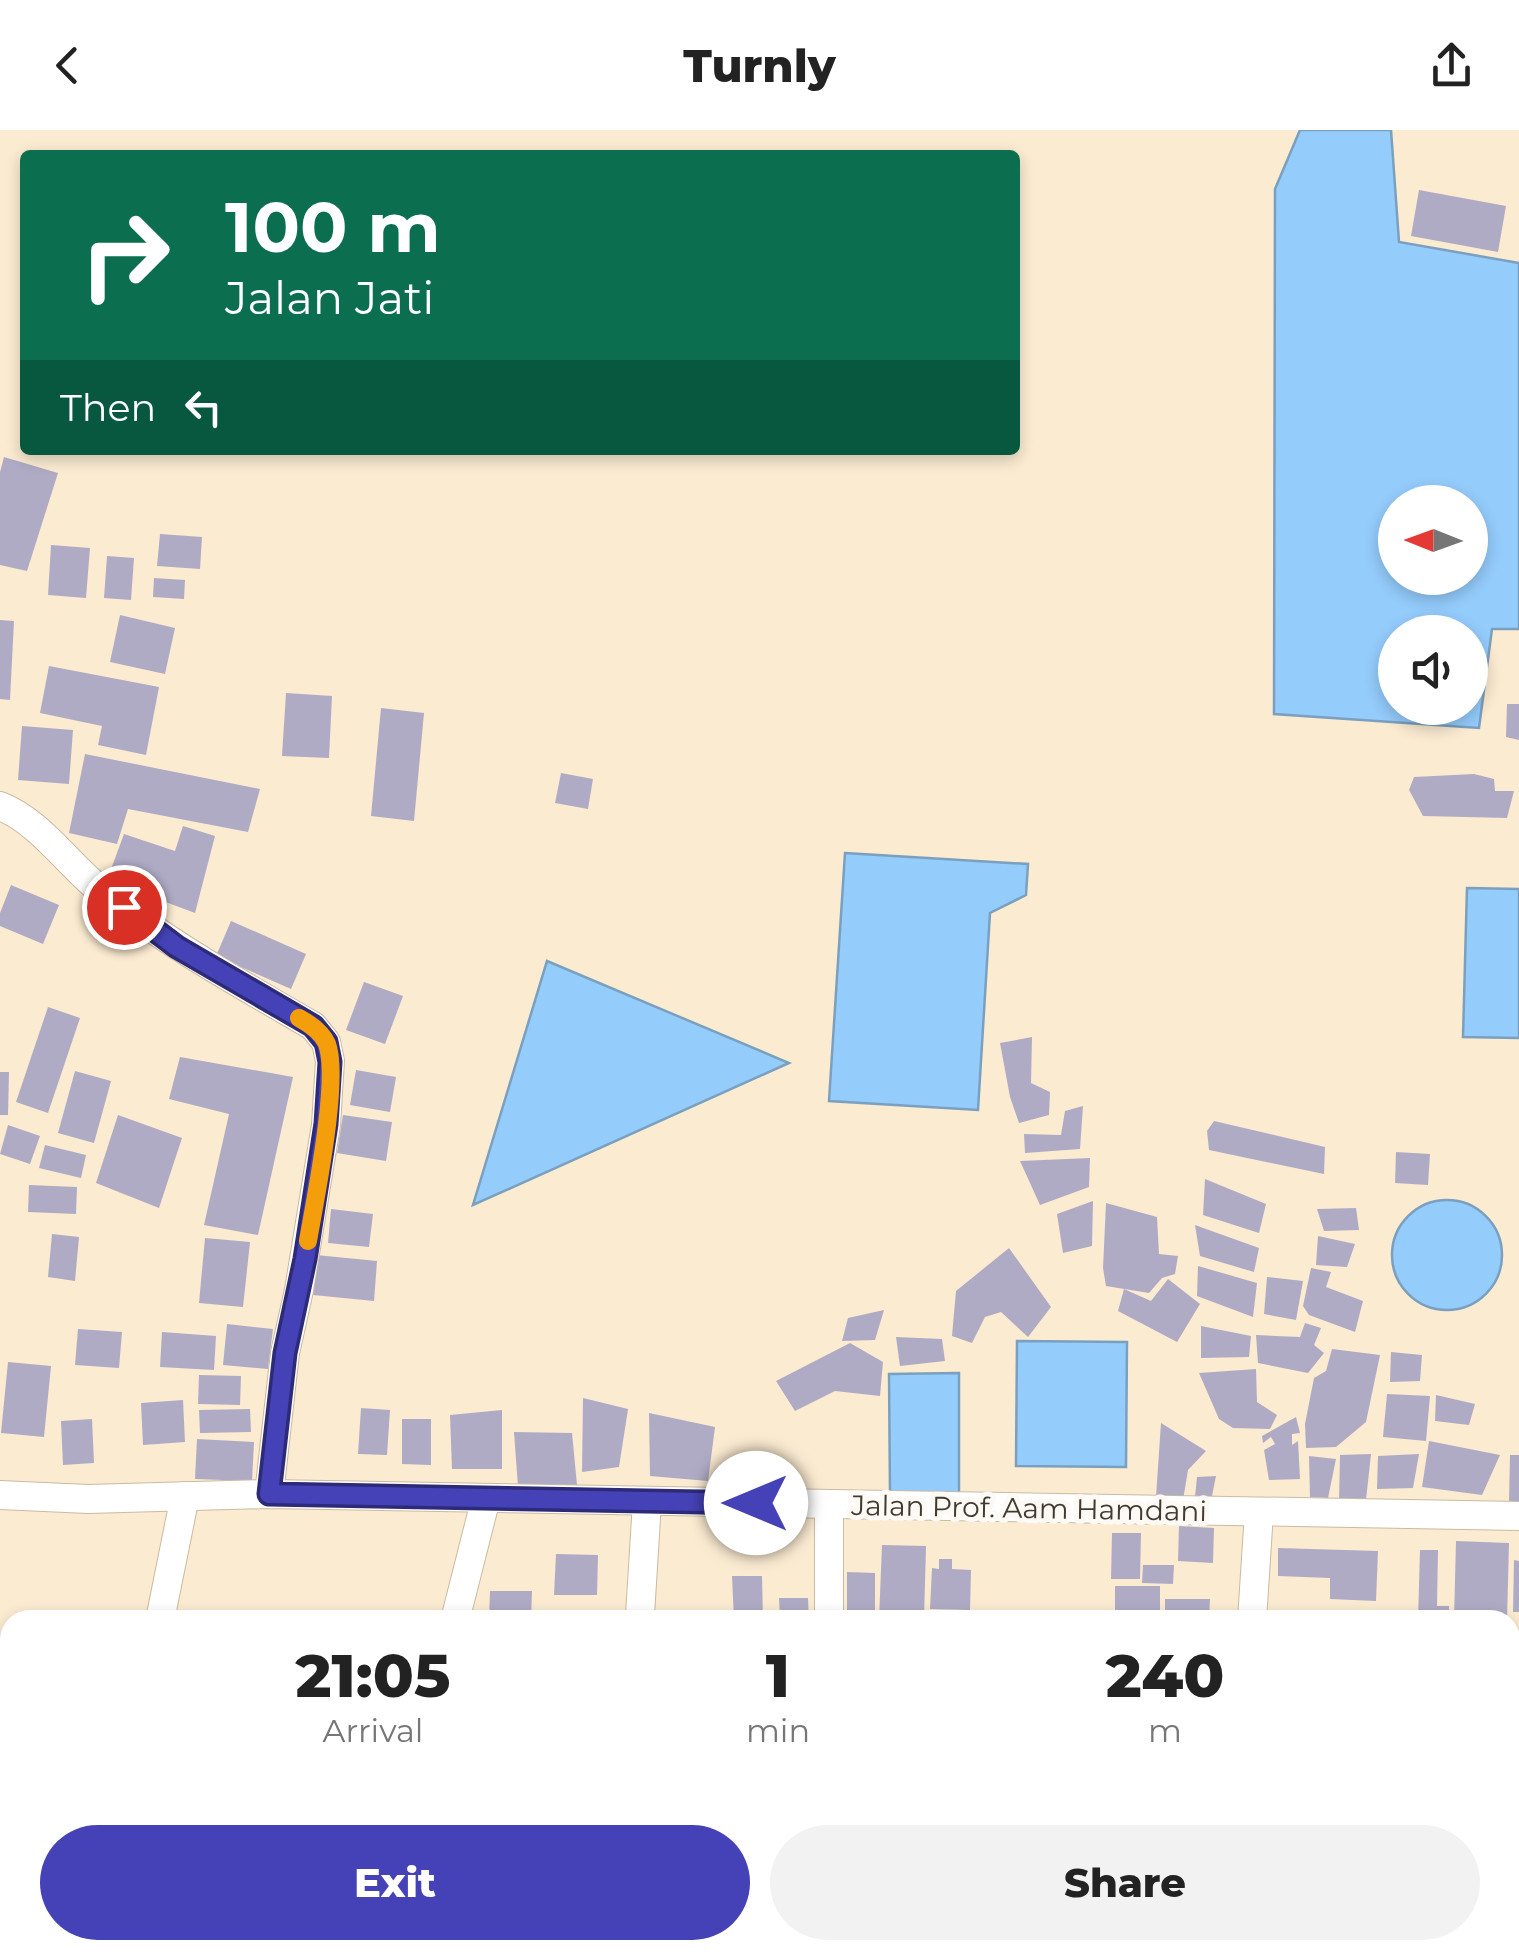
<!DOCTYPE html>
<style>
body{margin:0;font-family:Montserrat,sans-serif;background:#f2f2f2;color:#222;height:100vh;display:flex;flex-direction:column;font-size:38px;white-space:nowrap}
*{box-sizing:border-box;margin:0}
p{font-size:32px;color:#767676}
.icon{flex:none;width:55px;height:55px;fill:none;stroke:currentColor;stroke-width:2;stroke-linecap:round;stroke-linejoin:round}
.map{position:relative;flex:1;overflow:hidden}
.panel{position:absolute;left:0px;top:1480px;width:1520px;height:350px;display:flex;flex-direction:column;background:#fff;border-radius:30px 30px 0 0;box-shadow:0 5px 15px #0003}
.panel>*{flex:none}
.guide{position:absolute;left:20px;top:20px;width:1000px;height:305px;border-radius:10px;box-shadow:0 5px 15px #0003;background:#0b6e4f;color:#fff;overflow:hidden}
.needle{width:65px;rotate:271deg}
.tools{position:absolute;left:1378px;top:355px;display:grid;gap:20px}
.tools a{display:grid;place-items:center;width:110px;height:110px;border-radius:50%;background:#fff;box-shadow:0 5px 15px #0003;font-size:50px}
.pin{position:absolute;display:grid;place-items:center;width:85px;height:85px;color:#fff;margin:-42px;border:5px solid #fff;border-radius:50%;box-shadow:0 2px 10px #0007}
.me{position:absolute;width:110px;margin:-55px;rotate:270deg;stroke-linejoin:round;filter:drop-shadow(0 0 8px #0008)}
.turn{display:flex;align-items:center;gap:35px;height:210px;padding:0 40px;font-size:45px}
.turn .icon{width:130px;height:130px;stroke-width:2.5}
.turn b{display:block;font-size:70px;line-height:85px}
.then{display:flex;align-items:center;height:95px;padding:0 40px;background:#0003;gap:20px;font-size:38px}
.eta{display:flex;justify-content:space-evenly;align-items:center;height:170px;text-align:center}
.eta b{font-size:60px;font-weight:800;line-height:70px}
.cta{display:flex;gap:20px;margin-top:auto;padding:20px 40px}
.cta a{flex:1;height:115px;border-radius:60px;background:#4542b7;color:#fff;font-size:40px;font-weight:800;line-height:115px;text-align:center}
.cta a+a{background:#f2f2f2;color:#222}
header{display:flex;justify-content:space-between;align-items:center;height:130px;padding:0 40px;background:#fff;font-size:45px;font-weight:800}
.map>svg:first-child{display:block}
.water{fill:#94ccfc;stroke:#7ba0bf;stroke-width:2.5;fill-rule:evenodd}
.building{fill:#b0abc5}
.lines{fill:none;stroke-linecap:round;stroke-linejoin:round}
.minor-casing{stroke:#cabaa2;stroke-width:30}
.minor{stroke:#fff;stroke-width:28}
.route-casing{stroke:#2d2b77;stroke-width:25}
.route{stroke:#4542b7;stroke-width:18}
.slow{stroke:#f59e0b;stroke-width:18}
.labels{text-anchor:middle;stroke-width:10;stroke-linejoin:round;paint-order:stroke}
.street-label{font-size:28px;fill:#403a30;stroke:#fdfaf5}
</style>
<header><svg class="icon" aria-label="back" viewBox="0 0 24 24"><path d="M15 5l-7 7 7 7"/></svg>Turnly<svg class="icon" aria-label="share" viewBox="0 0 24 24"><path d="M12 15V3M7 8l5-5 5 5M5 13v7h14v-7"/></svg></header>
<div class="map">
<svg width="1519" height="1830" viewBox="0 0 1519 1830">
<rect width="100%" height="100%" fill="#fbebd1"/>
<!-- water -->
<g class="water">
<path d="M1300,0H1391L1399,112L1519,133V499H1492L1479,598L1274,584L1275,59ZM1470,372V448H1395V372ZM1395,502H1470V578H1395Z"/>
<path d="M845,723L1028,734L1026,765L990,783L978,980L829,971Z"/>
<path d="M1467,758L1519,759V908L1463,907Z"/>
<path d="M547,831L789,933L473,1075Z"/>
<circle cx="1447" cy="1125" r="55"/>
<path d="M1017,1211L1127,1212L1126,1337L1016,1336Z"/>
<path d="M959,1243V1364H890L889,1244Z"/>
</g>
<!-- building -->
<g class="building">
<path d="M1419,60L1506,76L1498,122L1411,106Z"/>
<path d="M4,327L58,343L27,441L0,435V342Z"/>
<path d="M160,404L202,407L200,439L157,436Z"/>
<path d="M51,415L90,418L86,468L48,465Z"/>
<path d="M107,426L134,428L131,470L104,468Z"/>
<path d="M154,448L185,450L184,469L153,467Z"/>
<path d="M120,485L175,498L165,544L110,532Z"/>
<path d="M0,490L14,491L10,570L0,569Z"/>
<path d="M49,536L159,557L146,625L98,615L102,596L40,583Z"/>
<path d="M286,563L332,566L329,628L282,626Z"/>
<path d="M1507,574H1519V610L1506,607Z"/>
<path d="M381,578L424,583L414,691L371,686Z"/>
<path d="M22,596L73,600L69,654L18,650Z"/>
<path d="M85,624L260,659L248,702L128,679L117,714L69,703Z"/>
<path d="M561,643L593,649L588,679L555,673Z"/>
<path d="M1474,644L1494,649L1495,661H1514L1507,688L1423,686L1409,660L1414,647Z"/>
<path d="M183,696L215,706L195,783L107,750L124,704L175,721Z"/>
<path d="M11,755L59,775L43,814L0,796V783Z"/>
<path d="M231,791L306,824L291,859L216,826Z"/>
<path d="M364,852L403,866L385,914L346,900Z"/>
<path d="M48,877L80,888L48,983L16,972Z"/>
<path d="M1032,907L1031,953L1050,962L1049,985L1019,993L1010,967L1000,913Z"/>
<path d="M180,927L293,947L258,1105L204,1095L229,984L169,969Z"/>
<path d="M356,940L396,947L390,982L350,975Z"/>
<path d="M75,941L111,951L94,1013L58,1003Z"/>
<path d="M0,942H9L8,985H0Z"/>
<path d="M1083,976L1080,1019L1025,1023L1024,1004L1061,1005L1065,981Z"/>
<path d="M118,985L182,1008L159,1078L96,1053Z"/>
<path d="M343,985L392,992L386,1031L337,1023Z"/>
<path d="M1214,991L1325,1017L1324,1044L1209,1020L1207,1001Z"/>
<path d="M8,995L40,1006L30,1034L0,1024Z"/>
<path d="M45,1015L86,1025L81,1048L39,1038Z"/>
<path d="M1396,1022L1430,1024L1428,1055L1395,1053Z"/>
<path d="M1090,1028L1089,1057L1040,1075L1020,1031Z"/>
<path d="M1205,1049L1266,1074L1259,1103L1203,1085Z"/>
<path d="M29,1055L77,1057L76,1084L28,1082Z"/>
<path d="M1093,1071L1092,1116L1063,1123L1057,1084Z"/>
<path d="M1106,1073L1157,1087L1159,1124L1178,1126L1175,1144L1162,1148L1149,1163L1106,1156L1103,1138Z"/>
<path d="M1356,1078L1359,1100L1324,1101L1317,1079Z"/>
<path d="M331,1079L373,1084L369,1117L328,1113Z"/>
<path d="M1195,1095L1259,1118L1254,1142L1200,1126Z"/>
<path d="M52,1104L79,1107L75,1151L48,1147Z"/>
<path d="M1318,1106L1355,1114L1347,1137L1316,1135Z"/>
<path d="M205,1108L250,1112L243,1177L199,1173Z"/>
<path d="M1009,1118L1051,1177L1028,1207L1001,1182L985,1187L972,1213L952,1206L956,1161Z"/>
<path d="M316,1125L377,1131L374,1171L313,1165Z"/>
<path d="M1198,1136L1257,1153L1253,1187L1197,1166Z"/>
<path d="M1311,1138L1331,1142L1326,1157L1363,1171L1355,1202L1309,1185L1303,1176Z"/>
<path d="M1267,1147L1303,1151L1296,1190L1264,1184Z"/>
<path d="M1168,1149L1200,1174L1177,1212L1118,1181L1124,1159L1151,1171Z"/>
<path d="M884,1180L875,1210L842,1211L848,1188Z"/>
<path d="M1305,1193L1321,1198L1314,1215L1324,1223L1308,1243L1258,1233L1256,1205L1300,1207Z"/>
<path d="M227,1194L273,1199L268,1239L223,1235Z"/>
<path d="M1201,1196L1251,1206L1249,1227L1201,1228Z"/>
<path d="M78,1199L122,1202L119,1238L75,1235Z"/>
<path d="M162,1202L216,1206L214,1240L160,1237Z"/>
<path d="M896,1207L942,1209L945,1231L900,1236Z"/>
<path d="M850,1213L883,1232L880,1266L835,1261L795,1281L776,1251Z"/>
<path d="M1332,1219L1380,1225L1366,1292L1336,1317L1306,1318L1305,1294L1314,1248L1326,1241Z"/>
<path d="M1391,1222L1422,1225L1420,1251L1390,1252Z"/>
<path d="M8,1232L51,1236L44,1307L1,1303Z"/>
<path d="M1256,1239L1257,1272L1277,1285L1270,1299L1233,1298L1219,1289L1199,1243Z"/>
<path d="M199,1245L241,1246L240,1275L198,1274Z"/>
<path d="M1387,1264L1430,1266L1426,1311L1383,1307Z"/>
<path d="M1436,1265L1475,1274L1469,1295L1435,1291Z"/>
<path d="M583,1268L628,1279L619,1337L582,1342Z"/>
<path d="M183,1270L185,1312L143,1315L141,1273Z"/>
<path d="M361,1278L390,1280L387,1325L358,1324Z"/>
<path d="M250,1279L251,1302L200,1303L199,1280Z"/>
<path d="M502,1280V1339H452L450,1285Z"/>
<path d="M649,1283L715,1297L708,1351L650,1346Z"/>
<path d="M1296,1287L1300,1303L1292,1304V1315L1298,1311L1300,1349L1269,1350L1264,1320L1275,1314L1271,1307L1263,1313L1262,1306Z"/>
<path d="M92,1289L94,1333L63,1335L61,1291Z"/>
<path d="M402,1289H431V1335L402,1334Z"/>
<path d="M1161,1293L1206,1321L1188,1340L1183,1370L1156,1367Z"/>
<path d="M514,1302L572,1303L577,1355L518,1357Z"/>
<path d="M197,1309L254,1312L252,1351L195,1349Z"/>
<path d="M1429,1311L1500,1325L1482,1365L1422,1357Z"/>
<path d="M1371,1324L1366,1370L1339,1373L1340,1325Z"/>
<path d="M1419,1324L1413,1358L1377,1359L1378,1326Z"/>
<path d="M1510,1325H1519V1372H1509Z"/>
<path d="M1309,1326L1336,1329L1328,1368L1310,1367Z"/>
<path d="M1216,1346L1212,1366L1195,1367L1197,1347Z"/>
<path d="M1179,1396L1214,1398L1213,1433L1178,1431Z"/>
<path d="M1112,1403H1141L1140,1449H1111Z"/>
<path d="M1456,1411L1509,1413L1507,1490H1454Z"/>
<path d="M882,1415L926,1416L924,1490H879Z"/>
<path d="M1278,1418L1378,1421L1376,1471L1330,1469V1448L1278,1446Z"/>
<path d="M1420,1420H1438L1437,1476H1449V1490H1418Z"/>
<path d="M556,1424L598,1425L597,1465H554Z"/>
<path d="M939,1429H952V1439L971,1440L970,1480L930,1479L932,1438L939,1439Z"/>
<path d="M1514,1430L1519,1431V1482H1513Z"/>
<path d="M1143,1435H1174L1173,1454L1142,1453Z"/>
<path d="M847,1442L875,1443V1490H847Z"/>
<path d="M732,1446H762L763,1490H734Z"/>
<path d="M1115,1456H1160V1486L1115,1485Z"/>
<path d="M490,1461H532L531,1490H489Z"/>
<path d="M779,1468H808L809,1490H780Z"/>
<path d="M1165,1469H1210L1209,1490H1165Z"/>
<path d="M1510,1599H1519V1648L1510,1647Z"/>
<path d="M4,1622L10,1623V1697L0,1696Z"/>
<path d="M1510,1696H1518L1517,1734H1510Z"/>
<rect x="1510" y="1739" width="9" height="41"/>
<path d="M113,1820H184L182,1830H112Z"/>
<rect x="307" y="1820" width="42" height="10"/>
<rect x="478" y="1820" width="42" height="10"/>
<path d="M1150,1820H1177L1176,1830H1148Z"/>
<rect x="1300" y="1820" width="31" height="9"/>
<rect x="1455" y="1820" width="64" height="10"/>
</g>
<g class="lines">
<defs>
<g id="minor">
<path d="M0,676C39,691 67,733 99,759C166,813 239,853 313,896L326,912L330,931L326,995L299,1160L285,1223L269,1364"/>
<path d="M0,1365L88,1369L269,1364L1519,1386"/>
<path d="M640,1485L647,1372"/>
<path d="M160,1490L185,1366"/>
<path d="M455,1490L486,1368"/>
<path d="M829,1490V1374"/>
<path d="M1252,1490L1259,1382"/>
<path d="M1240,1830L1241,1820"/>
</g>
</defs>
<!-- minor casing -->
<use href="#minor" class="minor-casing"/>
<!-- minor -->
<use href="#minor" class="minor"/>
</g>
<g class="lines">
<defs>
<path id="route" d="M124,777L177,817L313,896L326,912L330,932L326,994L305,1129L285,1223L269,1364L756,1373"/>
</defs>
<!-- route casing -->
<use href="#route" class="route-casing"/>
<!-- route -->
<use href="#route" class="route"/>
<!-- slow -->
<path class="slow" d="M299,888C310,894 322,902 327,914C340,949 315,1070 308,1111"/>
</g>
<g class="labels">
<!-- street labels -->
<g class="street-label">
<text transform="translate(1029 1378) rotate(1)" y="10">Jalan Prof. Aam Hamdani</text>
</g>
</g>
</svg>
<div class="tools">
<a><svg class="needle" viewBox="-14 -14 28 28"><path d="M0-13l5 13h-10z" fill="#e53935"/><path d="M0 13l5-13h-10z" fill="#767676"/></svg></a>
<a><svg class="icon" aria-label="sound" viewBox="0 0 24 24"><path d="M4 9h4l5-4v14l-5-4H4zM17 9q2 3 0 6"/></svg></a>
</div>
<div class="pin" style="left:124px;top:777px;background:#d93025"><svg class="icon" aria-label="arrive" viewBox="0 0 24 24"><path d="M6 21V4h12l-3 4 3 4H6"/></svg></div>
<svg class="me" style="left:756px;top:1373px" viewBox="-20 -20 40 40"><circle r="19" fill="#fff"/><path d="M0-13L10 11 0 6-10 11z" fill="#4542b7"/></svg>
<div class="guide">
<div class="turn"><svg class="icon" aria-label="right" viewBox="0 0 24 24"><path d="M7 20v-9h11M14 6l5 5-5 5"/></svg><div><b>100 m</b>Jalan Jati</div></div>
<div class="then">Then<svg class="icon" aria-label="left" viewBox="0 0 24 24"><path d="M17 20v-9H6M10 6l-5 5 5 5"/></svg></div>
</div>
<section class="panel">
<div class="eta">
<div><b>21:05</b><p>Arrival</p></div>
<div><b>1</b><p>min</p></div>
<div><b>240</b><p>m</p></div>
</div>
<div class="cta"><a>Exit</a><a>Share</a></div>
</section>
</div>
